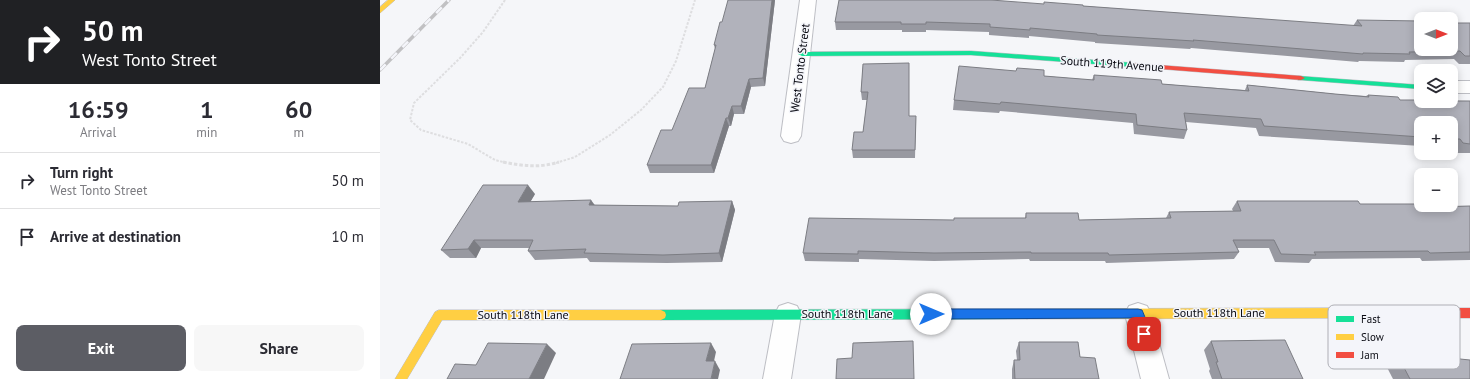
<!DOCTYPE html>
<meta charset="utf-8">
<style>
body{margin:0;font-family:"PT Sans",sans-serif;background:#f7f7f7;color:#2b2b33;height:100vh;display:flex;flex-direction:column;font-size:15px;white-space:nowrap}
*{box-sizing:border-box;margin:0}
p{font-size:13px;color:#7c7c81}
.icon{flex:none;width:22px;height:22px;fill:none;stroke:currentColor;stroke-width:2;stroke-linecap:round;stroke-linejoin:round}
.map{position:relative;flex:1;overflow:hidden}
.panel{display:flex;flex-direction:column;background:#fff;width:380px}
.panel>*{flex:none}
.guide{background:#202124;color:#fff;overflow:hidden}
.needle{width:26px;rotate:90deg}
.tools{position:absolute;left:1034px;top:12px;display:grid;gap:8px}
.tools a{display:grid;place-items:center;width:44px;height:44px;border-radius:8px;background:#fff;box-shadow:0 2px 10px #0003;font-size:20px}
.pin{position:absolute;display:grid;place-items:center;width:34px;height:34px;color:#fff;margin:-17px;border-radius:8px;box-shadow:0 2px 6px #0006}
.me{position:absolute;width:44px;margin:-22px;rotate:90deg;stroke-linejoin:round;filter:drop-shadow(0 0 3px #0008)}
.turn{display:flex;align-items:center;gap:14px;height:84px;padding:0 16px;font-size:18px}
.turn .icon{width:52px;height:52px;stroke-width:2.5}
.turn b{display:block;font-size:28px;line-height:34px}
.eta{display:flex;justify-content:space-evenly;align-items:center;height:68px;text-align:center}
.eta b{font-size:24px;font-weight:700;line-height:28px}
.primary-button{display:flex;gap:8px;margin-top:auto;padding:8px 16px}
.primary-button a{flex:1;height:46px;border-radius:8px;background:#5c5d64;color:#fff;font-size:16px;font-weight:700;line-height:46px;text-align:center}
.primary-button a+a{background:#f7f7f7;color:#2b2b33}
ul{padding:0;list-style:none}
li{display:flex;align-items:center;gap:12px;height:56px;padding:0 16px;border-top:1px solid #e1e1e2}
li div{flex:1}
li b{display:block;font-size:15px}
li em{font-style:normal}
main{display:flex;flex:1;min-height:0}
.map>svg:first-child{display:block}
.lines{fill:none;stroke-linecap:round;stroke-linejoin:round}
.street-casing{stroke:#bdbec4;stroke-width:2}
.fast-casing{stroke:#bdbec4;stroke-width:1}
.slow-casing{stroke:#bdbec4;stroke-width:1}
.jam-casing{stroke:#bdbec4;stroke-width:1}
.path-far1{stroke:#dedee0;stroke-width:2;stroke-dasharray:2.5 1.5;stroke-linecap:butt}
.path{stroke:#dedee0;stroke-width:3;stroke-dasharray:3.5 2;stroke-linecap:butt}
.street{fill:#fefefe;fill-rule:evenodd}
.fast{fill:#16e098;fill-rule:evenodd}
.slow{fill:#ffcf43;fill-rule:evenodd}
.jam{fill:#f24e42;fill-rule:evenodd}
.rail-casing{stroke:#c1c1c3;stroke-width:3.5}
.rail{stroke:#f4f5fa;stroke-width:2.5;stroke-dasharray:8;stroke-linecap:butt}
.wall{fill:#9899a1}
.shaded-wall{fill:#7c7d83}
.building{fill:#b1b2bb;stroke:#7c7d83}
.route{fill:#1a73e8;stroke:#114b97}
.labels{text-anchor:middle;stroke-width:3;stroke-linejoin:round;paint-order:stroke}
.street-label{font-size:12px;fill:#0a0b13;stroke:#f4f5fa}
.key{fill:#f4f5fa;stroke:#aeafb5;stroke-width:1}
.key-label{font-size:11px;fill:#0a0b13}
</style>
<main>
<section class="panel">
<div class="guide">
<div class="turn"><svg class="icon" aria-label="right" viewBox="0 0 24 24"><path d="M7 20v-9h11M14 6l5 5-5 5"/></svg><div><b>50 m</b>West Tonto Street</div></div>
</div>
<div class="eta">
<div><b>16:59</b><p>Arrival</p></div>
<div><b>1</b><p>min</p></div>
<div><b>60</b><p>m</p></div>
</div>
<ul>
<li><svg class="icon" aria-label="right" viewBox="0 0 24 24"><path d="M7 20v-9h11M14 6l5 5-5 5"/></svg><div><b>Turn right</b><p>West Tonto Street</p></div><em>50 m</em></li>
<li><svg class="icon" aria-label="arrive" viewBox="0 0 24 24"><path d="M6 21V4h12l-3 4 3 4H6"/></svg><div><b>Arrive at destination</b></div><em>10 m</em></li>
</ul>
<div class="primary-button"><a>Exit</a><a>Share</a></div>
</section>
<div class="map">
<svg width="1090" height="379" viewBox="0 0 1090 379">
<rect width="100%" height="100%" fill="#f5f6f9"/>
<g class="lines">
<defs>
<g id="street">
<path d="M420,0H436L421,136L418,141L411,143L404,141L401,136Z"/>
<rect x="1071" y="81" width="19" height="12"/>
<path d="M408,303L417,306L421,314L411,379H383L395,314L399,306Z"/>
<path d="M758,303L767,306L771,314L789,379H761L745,314L749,306Z"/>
</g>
<g id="fast">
<path d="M591,51L755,63L759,65L755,67L591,55L422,56L418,54L422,52Z"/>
<path d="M918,76L1041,85V89L921,80H918Z"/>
<path d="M647,309L651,311L652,314L651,317L647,319L281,320L277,318L276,315L277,312L281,310Z"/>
</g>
<g id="slow">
<path d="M8,0H15L0,13V7Z"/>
<path d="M974,308L978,310L979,313L978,316L974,318L647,319L643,317L642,314L643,311L647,309Z"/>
<path d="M59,310H281L285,312L286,315L285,318L281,320H62L27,379H15L55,312Z"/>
</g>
<g id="jam">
<path d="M752,63L921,76L925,78L921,80L755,67L751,65Z"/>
<path d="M974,308H1090V318H974L970,316L969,313L970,310Z"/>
</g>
</defs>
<!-- street casing -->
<use href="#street" class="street-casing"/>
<!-- fast casing -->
<use href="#fast" class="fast-casing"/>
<!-- slow casing -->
<use href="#slow" class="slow-casing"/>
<!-- jam casing -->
<use href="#jam" class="jam-casing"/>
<!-- path-far1 -->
<g class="path-far1">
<path d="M125,0L103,32L80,58L34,103L30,120L41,130L88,144L115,160L127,163"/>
<path d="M176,163L195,157L230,135L261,110L283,87L296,61L315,0"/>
</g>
<!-- path -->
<path class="path" d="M123,162C143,166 160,168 179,162"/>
<!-- street -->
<use href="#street" class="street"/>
<!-- fast -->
<use href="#fast" class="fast"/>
<!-- slow -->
<use href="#slow" class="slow"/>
<!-- jam -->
<use href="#jam" class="jam"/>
<defs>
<path id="rail" d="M0,70L69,0"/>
</defs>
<!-- rail casing -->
<use href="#rail" class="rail-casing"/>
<!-- rail -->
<use href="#rail" class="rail"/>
</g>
<!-- wall -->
<g class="wall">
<path d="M395,0L385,86L371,87L364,114H354L351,126H349L334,173H270L267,165L292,130L325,88L335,49L334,45L342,22Z"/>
<path d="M703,6L973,26L977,20L1041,49L1090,23V64H1079L1074,59L1025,60L1024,62L979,61L978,62L811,48L810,49L715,43V42L649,36V38L609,35V32L546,30V32H522V30H456L455,22Z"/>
<path d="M483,64L529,116H536L535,158H473L472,150L483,132L487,100H482L481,92Z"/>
<path d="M714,75L782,84L865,90L867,85L955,94L986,96L988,95L1020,100L1090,101V153H1075L1071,148V123H1041V146L879,136L876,128L806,122L807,130L804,139L754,134L753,123L620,111L619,113L573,110L574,100L664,76L712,80Z"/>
<path d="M155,194L150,202L215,205L298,206L352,201L355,210L342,262L287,263L210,262L207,258L155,260L148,251L149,248H101L96,258H70L61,250Z"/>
<path d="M857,201L1053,207L1090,206V260L1042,261L1040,258L932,259L929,263L895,262L889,248H857L859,252L854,259L726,263L725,261H650L649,259L554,261L479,259V262L425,261L423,253L645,218L646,213L699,220L786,218L789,212L853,211L852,209Z"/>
<path d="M831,341L923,379H832L829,371L830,369L824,350Z"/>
<path d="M1010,341L1080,359L1090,379H1013L998,350Z"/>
<path d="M639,342L700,357L719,379H632V369L634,360H637L636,351Z"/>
</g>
<!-- shaded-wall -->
<g class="shaded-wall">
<path d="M392,0H395L385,86L383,78Z"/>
<path d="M369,79L371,87L364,114L361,106Z"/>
<path d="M352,106L354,114L351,126L348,118Z"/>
<path d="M346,118L349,126L334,173L331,165Z"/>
<path d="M148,185L155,194L145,211L138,202Z"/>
<path d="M211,200L217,208L209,205Z"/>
<path d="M352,201L355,210L342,262L339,253Z"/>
<path d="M94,240L101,248L96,258L88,249Z"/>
<path d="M331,343L336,352L332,370L326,361Z"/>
<path d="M167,344L176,353L164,379H149Z"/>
<path d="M335,361L340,370L338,379H331Z"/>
</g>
<!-- building -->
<g class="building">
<path d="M348,0H392L383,78L369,79L361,106H352L348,118H346L331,165H267L281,130H292L309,88H325L336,45H334L340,22H342Z"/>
<path d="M459,0H611L664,4V2L703,5V6L982,26L977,20L1041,21V49H1071V23H1090V56H1085L1080,51L1029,52L1030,54L983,53V54L813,40L814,41L717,35V34L650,28V30L610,27V24L546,22V24H521V22H455Z"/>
<path d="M529,63V116H536L535,150H472L474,132H483L488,92H481L483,64Z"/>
<path d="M579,66L636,71L637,68L664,70V76L714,80V75L781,80L782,84L869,91L867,85L955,94L989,97L988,95L1018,97L1020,100H1041V101H1090V144L1083,143L1080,139H1071V123H1041V137L884,126L881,119L804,113L807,130L757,125L756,114L621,102L620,104L574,100Z"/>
<path d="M103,185H148L138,202L211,200L209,205L298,206L299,202L352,201L339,253L283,255L204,253L206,249L148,251L153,240H94L88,249L61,250Z"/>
<path d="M857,201H978L980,204H1041V205H1052L1053,207L1090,206V252L1050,253L1048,251L934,252L936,255L901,254L894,240H853L859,252L729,255L728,253H651V252L554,253L478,251V254L423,253L429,218L574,220V218H646V213H698L699,220L791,218L789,212L861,211Z"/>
<path d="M905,340L923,379H842L836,362H838L831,341Z"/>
<path d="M533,341L534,379H456L457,359L472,358L473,343Z"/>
<path d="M1010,341H1069L1080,359L1090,360V379H1030Z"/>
<path d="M639,342H698L700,357L715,358L719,379H635L634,360H640Z"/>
<path d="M108,343L167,344L149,379H67L75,364L96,365Z"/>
<path d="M331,343L326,361H335L331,379H240L252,344Z"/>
</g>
<!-- route -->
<path class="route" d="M551,309H758L762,310C765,317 771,331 767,338L764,339L760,338L754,318L551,319L548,317L546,314L548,311Z"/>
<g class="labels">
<!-- street labels -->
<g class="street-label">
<text transform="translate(732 64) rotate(4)" y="4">South 119th Avenue</text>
<text transform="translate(420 68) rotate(-83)" y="4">West Tonto Street</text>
<text x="839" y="317">South 118th Lane</text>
<text x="467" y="318">South 118th Lane</text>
<text x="143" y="319">South 118th Lane</text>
</g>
</g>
<!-- legend -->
<rect x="948" y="305" width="132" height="64" rx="6" class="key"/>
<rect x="956" y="316" width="18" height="6" fill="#16e098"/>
<rect x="956" y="334" width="18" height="6" fill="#ffcf43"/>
<rect x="956" y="352" width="18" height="6" fill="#f24e42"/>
<g class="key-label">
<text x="981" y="323">Fast</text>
<text x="981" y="341">Slow</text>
<text x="981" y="359">Jam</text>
</g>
</svg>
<div class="tools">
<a><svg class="needle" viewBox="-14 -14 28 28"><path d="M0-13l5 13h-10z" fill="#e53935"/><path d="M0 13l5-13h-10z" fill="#7c7c81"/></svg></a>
<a><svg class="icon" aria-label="layers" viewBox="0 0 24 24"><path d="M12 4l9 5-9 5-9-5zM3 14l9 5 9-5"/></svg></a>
<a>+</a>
<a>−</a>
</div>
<div class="pin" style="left:764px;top:334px;background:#d93025"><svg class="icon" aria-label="arrive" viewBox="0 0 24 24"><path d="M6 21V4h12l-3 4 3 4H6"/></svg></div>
<svg class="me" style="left:551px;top:314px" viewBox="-20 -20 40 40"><circle r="19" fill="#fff"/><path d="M0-13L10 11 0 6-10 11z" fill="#1a73e8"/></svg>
</div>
</main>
